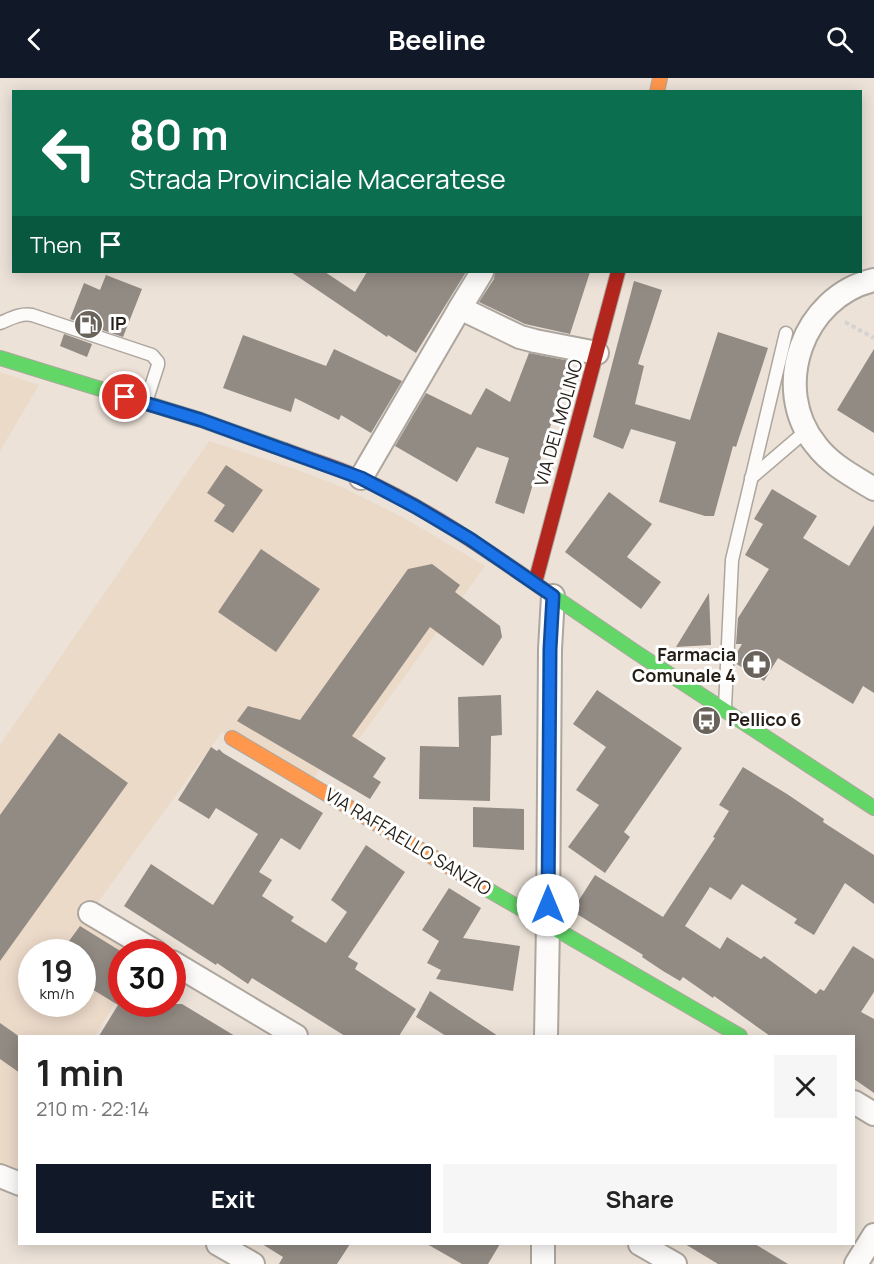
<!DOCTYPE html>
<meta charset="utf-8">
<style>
body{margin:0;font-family:Manrope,sans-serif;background:#f6f6f6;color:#222;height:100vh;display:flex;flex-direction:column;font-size:22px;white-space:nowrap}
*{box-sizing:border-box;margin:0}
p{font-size:20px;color:#767676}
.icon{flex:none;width:33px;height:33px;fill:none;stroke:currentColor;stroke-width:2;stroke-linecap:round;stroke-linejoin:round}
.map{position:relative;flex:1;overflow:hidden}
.details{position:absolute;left:18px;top:957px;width:837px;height:210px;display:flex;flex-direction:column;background:#fff;border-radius:0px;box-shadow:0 3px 15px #0003}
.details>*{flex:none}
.top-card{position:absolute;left:12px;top:12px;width:850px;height:183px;border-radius:0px;box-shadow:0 3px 15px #0003;background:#0b6e4f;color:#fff;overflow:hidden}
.speed{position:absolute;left:18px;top:861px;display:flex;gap:12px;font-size:30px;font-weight:700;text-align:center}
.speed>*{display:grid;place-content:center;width:78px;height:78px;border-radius:50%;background:#fff;box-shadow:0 3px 15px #0003;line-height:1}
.speed small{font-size:15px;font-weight:400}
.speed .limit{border:9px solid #d22;background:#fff;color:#111}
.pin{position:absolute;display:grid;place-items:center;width:51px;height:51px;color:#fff;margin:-26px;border:3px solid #fff;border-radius:50%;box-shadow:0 2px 6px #0007}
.me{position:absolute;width:66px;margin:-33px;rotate:0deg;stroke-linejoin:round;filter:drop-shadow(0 0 4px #0008)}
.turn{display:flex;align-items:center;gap:21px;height:126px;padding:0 18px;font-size:27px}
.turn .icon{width:78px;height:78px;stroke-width:2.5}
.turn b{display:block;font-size:42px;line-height:51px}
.then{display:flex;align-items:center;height:57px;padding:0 18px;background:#0003;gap:12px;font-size:22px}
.round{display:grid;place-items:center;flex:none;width:63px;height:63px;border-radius:0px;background:#f6f6f6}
.summary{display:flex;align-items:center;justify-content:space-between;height:102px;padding:0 18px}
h1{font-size:36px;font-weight:700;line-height:45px}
.action{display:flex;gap:12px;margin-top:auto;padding:12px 18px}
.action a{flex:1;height:69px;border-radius:0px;background:#111827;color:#fff;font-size:24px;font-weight:700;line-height:69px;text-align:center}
.action a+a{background:#f6f6f6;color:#222}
header{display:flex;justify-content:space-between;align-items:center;height:78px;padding:0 18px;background:#111827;color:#fff;font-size:27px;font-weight:700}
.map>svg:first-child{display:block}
.built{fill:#ecdac9;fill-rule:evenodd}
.building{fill:#928b84}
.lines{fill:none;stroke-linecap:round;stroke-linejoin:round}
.lane-casing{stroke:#ada69e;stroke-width:15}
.street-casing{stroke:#ada69e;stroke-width:26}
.fast-casing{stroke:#ada69e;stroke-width:16}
.slow-casing{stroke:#ada69e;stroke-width:16}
.jam-casing{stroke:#ada69e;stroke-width:16}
.path{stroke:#d5d2cf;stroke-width:4;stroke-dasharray:4.5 3;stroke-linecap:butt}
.lane{stroke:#fcfbf9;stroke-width:12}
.street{stroke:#fcfbf9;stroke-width:22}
.fast{stroke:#63d668;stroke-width:14}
.slow{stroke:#ff974d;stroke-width:14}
.jam{stroke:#b3261e;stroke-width:14}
.route-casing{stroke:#114b97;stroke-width:15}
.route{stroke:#1a73e8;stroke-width:10}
.labels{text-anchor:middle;stroke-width:6;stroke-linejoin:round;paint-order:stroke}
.poi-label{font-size:18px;font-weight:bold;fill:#241e17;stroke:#fff;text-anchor:start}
.street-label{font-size:18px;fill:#241e17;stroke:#fff}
</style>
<header><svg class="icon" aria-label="back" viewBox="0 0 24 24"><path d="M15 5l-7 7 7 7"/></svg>Beeline<svg class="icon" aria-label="search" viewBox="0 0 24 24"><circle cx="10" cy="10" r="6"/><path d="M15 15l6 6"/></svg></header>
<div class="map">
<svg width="874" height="1186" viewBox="0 0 874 1186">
<rect width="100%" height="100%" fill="#ece2d8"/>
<!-- built -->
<g class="built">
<path d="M0,294L39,307L0,373Z"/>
<path d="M209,363L298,392L342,409L406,441L485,488L354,668L342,660L310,706L222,654L90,835L145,874H122L121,914L95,958H20L19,1106L0,1098V667ZM32,874H82V926H32Z"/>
</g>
<!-- building -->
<g class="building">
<path d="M291,194H325L355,214L367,194H466L416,275L388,257L387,259Z"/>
<path d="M495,194H590L570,256L525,246L479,224L494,201Z"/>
<path d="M106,197L142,211L123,259L70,241L84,205L100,212Z"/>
<path d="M634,203L662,212L638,286L644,288L635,326L690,342L718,254L768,270L736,369L733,368L714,438H705L659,424L676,364L631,351L623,371L593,359Z"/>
<path d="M64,256L92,266L87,279L60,268Z"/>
<path d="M243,257L326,288L334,271L402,303L371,355L341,337L339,342L295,320L291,334L223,310Z"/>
<path d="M874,271V355L837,332Z"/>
<path d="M529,275L570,283L524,436L495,425L509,380L477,369L457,404L395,368L426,315L471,337L486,310L510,324Z"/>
<path d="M226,387L263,412L233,455L214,443L225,427L207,415Z"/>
<path d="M772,411L817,438L803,460L849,488L874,447V615L863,608L853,626L778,580L764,603L735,585L736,576L742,566H736L738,540L769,491L745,477L763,446L754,441Z"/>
<path d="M609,414L652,446L627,479L661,504L641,531L565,474Z"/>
<path d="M261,471L320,511L276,574L218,534Z"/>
<path d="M432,486L460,507L455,514L500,548L502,559L483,588L430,549L352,658L386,680L373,699L381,704L370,721L237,643L248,628L300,642L408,491Z"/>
<path d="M709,515L711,567L676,569Z"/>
<path d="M597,612L682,670L624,754L630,759L605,795L568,769L599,727L576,712L606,669L573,646Z"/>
<path d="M501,617L502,657L491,658L490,723L419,721L420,668L459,669L458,619Z"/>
<path d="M59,655L128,705L0,883V737Z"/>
<path d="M211,669L217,673L219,671L223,675L323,735L300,772L281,760L259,794L272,802L262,818L294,839L291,843L326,865L347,834L331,822L366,767L405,794L348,879L358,885L355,891L416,931L399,958H345L252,900L248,906L217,885L216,887L124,828L151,786L213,827L258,756L216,730L209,741L178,722Z"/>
<path d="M743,689L787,716L824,741L823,744L874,777V826L845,805L814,857L794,845L797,841L742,806L731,822L710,809L685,848L720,871L727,859L761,881L764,878L816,916L820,911L824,913L853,868L874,881V914L861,934L874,941V1015L854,1001V958H770L714,918L713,920L683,899L680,903L663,893L642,879L643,877L572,833L595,797L663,839L715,760L713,759L729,733L719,727Z"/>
<path d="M473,729L524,731V772L473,769Z"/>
<path d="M449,810L481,830L463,860L520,868L513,913L436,901L441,892L427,885L439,863L422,852Z"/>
<path d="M80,848L122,874V926H182L235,958H99L118,927L82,905V874H61Z"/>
<path d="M430,913L498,958H446L416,939Z"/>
<path d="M0,945L20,959V995L0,981Z"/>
<path d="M262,1166H350L337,1186H279L283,1179Z"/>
<path d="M427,1166H500L488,1186H462Z"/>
<path d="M685,1166H755L788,1186H718Z"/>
</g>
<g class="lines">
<defs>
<g id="lane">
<path d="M0,245C10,241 20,235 32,237L152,277L158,284V287L146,324"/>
<path d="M751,400L806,353"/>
<path d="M725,629L732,482L786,255"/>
</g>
<g id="street">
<path d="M874,202C803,218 770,310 816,367C831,387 853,398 874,411"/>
<path d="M460,230L482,194"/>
<path d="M361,400L460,230L520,259L535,263L597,275"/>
<path d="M90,835L156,874"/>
<path d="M172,884L296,958"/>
<path d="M546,958L548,847L550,571L553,518"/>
<path d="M854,1024L874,1036"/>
<path d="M0,1098L20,1106"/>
<path d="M218,1166L253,1186"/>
<path d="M543,1166V1186"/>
<path d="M640,1166L675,1186"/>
<path d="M856,1186L874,1157"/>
</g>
<g id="fast">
<path d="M0,280L201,342L285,372"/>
<path d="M549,515L637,575L874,730"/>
<path d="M485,810L740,958"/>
</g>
<g id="slow">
<path d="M657,14L660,0"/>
<path d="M232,660L485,810"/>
</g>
<g id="jam">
<path d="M285,372C310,382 337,389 362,401C429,431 489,474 549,515"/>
<path d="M535,505L618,194"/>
</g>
</defs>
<!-- lane casing -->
<use href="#lane" class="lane-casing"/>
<!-- street casing -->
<use href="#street" class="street-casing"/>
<!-- fast casing -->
<use href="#fast" class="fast-casing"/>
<!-- slow casing -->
<use href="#slow" class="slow-casing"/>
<!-- jam casing -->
<use href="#jam" class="jam-casing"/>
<!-- path -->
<path class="path" d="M845,244L874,260"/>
<!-- lane -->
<use href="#lane" class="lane"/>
<!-- street -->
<use href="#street" class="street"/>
<!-- fast -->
<use href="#fast" class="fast"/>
<!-- slow -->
<use href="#slow" class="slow"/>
<!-- jam -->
<use href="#jam" class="jam"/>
</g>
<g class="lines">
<defs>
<path id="route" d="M125,319L201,342L361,400L416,429L470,461L553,518L550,571L548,827"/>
</defs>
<!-- route casing -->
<use href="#route" class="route-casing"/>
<!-- route -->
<use href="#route" class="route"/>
</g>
<!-- icons -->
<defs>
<symbol id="fuel-disc" viewBox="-11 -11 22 22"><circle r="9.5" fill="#6a635b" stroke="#fff"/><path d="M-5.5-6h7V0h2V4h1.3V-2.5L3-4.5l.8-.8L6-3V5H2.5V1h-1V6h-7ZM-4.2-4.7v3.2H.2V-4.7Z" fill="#fff"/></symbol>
<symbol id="pharmacy-disc" viewBox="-11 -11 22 22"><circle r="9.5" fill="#6a635b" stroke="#fff"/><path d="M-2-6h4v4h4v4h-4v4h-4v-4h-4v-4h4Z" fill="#fff"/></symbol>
<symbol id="bus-disc" viewBox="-11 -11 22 22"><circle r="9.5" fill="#6a635b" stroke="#fff"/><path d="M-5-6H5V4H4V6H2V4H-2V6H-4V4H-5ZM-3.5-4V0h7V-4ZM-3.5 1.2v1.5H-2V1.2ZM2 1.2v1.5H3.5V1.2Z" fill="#fff"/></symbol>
</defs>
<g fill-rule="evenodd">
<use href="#fuel-disc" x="72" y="230" width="33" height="33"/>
<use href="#pharmacy-disc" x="740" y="570" width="33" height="33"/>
<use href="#bus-disc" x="690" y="626" width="33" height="33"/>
</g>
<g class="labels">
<!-- poi labels -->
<g class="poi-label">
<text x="110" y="252">IP</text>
<text x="736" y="583" text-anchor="end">Farmacia<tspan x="736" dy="21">Comunale 4</tspan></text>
<text x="728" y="648">Pellico 6</text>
</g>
<!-- street labels -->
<g class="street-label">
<text transform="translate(559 345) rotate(-74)" y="6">VIA DEL MOLINO</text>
<text transform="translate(408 764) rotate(31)" y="6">VIA RAFFAELLO SANZIO</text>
</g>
</g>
</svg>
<div class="speed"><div>19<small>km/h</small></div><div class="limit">30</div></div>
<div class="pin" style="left:125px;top:319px;background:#d93025"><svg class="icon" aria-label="arrive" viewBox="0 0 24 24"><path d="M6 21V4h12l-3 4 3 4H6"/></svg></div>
<svg class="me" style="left:548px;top:827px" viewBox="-20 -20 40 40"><circle r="19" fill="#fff"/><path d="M0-13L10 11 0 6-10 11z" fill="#1a73e8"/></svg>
<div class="top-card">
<div class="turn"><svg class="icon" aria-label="left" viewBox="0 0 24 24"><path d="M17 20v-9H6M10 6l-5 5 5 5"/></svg><div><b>80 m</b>Strada Provinciale Maceratese</div></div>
<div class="then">Then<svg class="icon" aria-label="arrive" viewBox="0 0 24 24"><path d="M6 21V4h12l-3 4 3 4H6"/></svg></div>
</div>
<section class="details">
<div class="summary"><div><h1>1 min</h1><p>210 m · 22:14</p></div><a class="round"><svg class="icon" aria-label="close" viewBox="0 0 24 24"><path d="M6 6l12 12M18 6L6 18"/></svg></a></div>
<div class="action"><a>Exit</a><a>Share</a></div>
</section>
</div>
